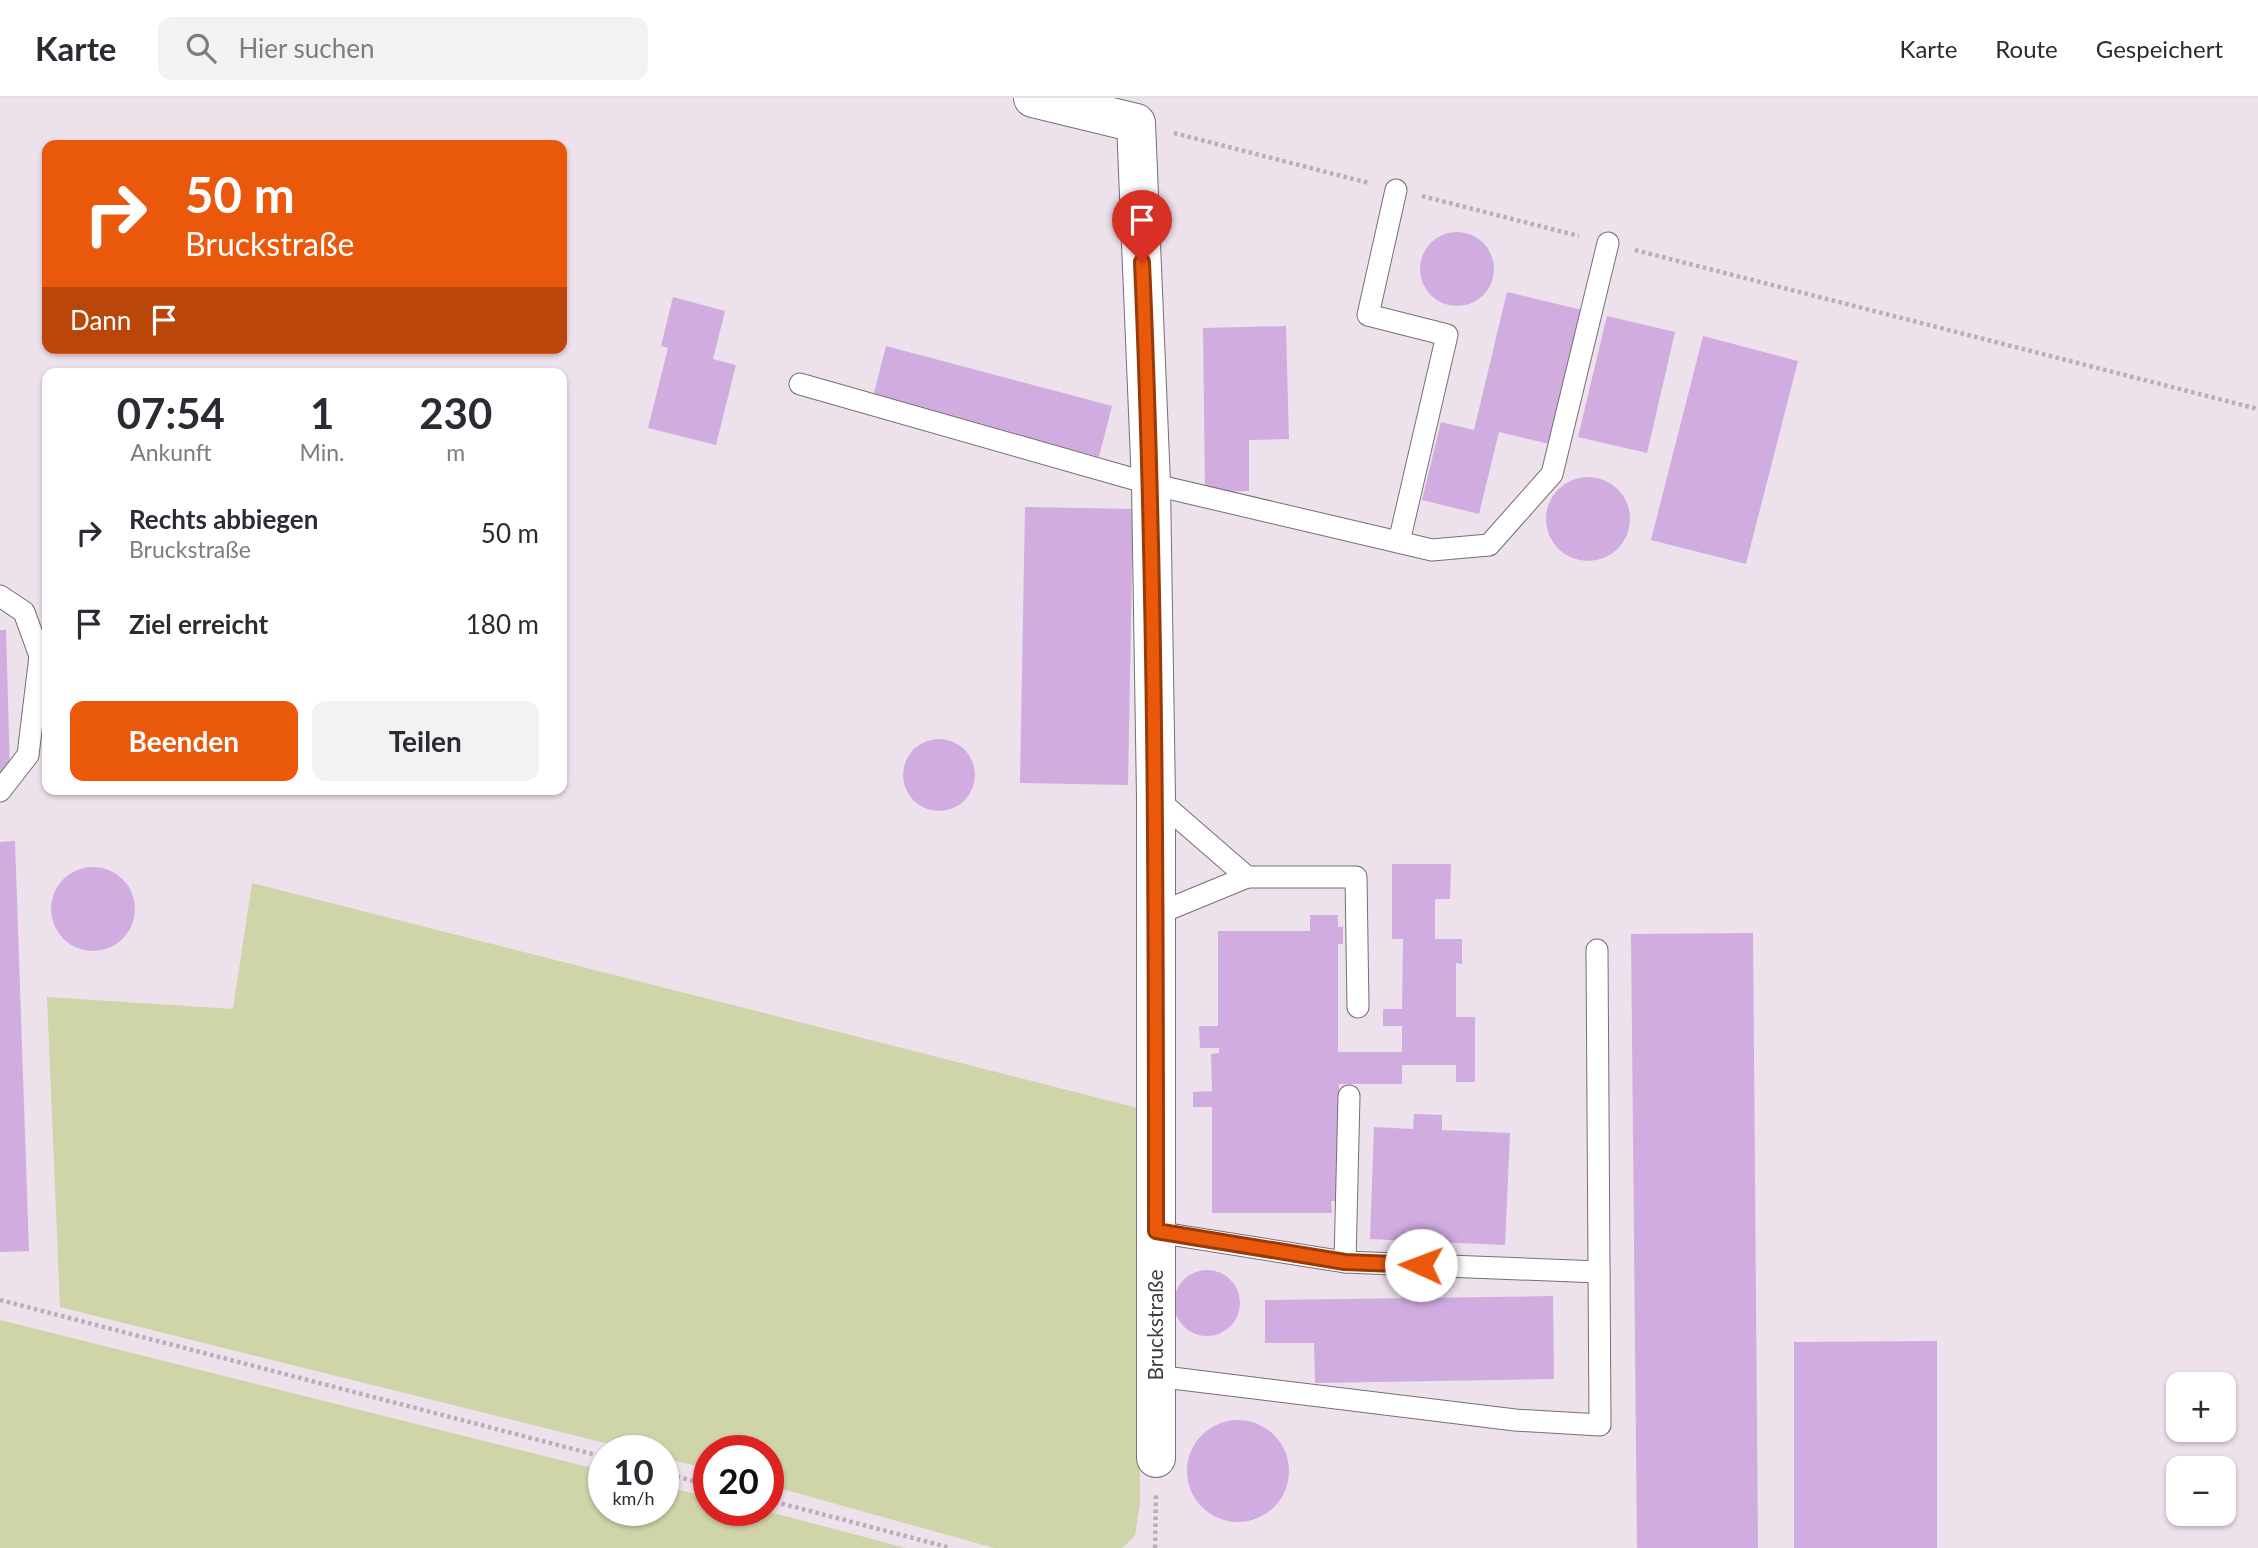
<!DOCTYPE html>
<html lang="de">
<meta charset="utf-8">
<style>
body{margin:0;font-family:Lato,sans-serif;background:#f2f2f3;color:#2b2b33;height:100vh;display:flex;flex-direction:column;font-size:26px;white-space:nowrap}
*{box-sizing:border-box;margin:0}
p{font-size:23px;color:#7c7c81}
.icon{flex:none;width:38px;height:38px;fill:none;stroke:currentColor;stroke-width:2;stroke-linecap:round;stroke-linejoin:round}
.map{position:relative;flex:1;overflow:hidden}
.panel{position:absolute;left:42px;top:270px;width:525px;height:427px;display:flex;flex-direction:column;background:#fff;border-radius:14px;box-shadow:0 2px 5px #0004}
.panel>*{flex:none}
.top-card{position:absolute;left:42px;top:42px;width:525px;height:214px;border-radius:14px;box-shadow:0 2px 5px #0004;background:#ea580c;color:#fff;overflow:hidden}
.tools{position:absolute;left:2166px;top:1274px;display:grid;gap:14px}
.tools a{display:grid;place-items:center;width:70px;height:70px;border-radius:14px;background:#fff;box-shadow:0 2px 5px #0004;font-size:35px}
.speed{position:absolute;left:588px;top:1337px;display:flex;gap:14px;font-size:35px;font-weight:700;text-align:center}
.speed>*{display:grid;place-content:center;width:91px;height:91px;border-radius:50%;background:#fff;box-shadow:0 2px 5px #0004;line-height:1}
.speed small{font-size:18px;font-weight:400}
.speed .limit{border:10px solid #d22;background:#fff;color:#111}
.pin{position:absolute;display:grid;place-items:center;width:60px;height:60px;color:#fff;margin:-72px -30px;border-radius:50% 50% 50% 0;rotate:-45deg;box-shadow:0 0 7px #0007}
.pin .icon{rotate:45deg}
.me{position:absolute;width:77px;margin:-38px;rotate:272deg;stroke-linejoin:round;filter:drop-shadow(0 0 5px #0008)}
.turn{display:flex;align-items:center;gap:24px;height:147px;padding:0 28px;font-size:32px}
.turn .icon{width:91px;height:91px;stroke-width:2.5}
.turn b{display:block;font-size:49px;line-height:60px}
.then{display:flex;align-items:center;height:66px;padding:0 28px;background:#0003;gap:14px;font-size:26px}
.eta{display:flex;justify-content:space-evenly;align-items:center;height:119px;text-align:center}
.eta b{font-size:42px;font-weight:700;line-height:49px}
.cta{display:flex;gap:14px;margin-top:auto;padding:14px 28px}
.cta a{flex:1;height:80px;border-radius:14px;background:#ea580c;color:#fff;font-size:28px;font-weight:700;line-height:80px;text-align:center}
.cta a+a{background:#f2f2f3;color:#2b2b33}
ul{padding:0;list-style:none}
li{display:flex;align-items:center;gap:21px;height:91px;padding:0 28px}
li div{flex:1}
li b{display:block;font-size:26px}
li em{font-style:normal}
header{display:flex;align-items:center;gap:42px;box-sizing:border-box;height:98px;padding:0 35px;background:#fff;border-bottom:2px solid #e1e1e2}
header strong{font-size:33px}
nav{display:flex;gap:38px;margin-inline-start:auto;font-size:24px}
.search{width:490px;height:63px;background:#f2f2f3;display:flex;align-items:center;gap:18px;box-sizing:border-box;padding:0 24px;border-radius:14px;color:#7c7c81;font-size:26px}
.map>svg:first-child{display:block}
.green{fill:#d0d4a9}
.building{fill:#d0ace0}
.lines{fill:none;stroke-linecap:round;stroke-linejoin:round}
.lane-casing{stroke:#786e77;stroke-width:23}
.street-casing{stroke:#786e77;stroke-width:40}
.path{stroke:#b7aeb6;stroke-width:4.5;stroke-dasharray:3.5 3.5;stroke-linecap:butt}
.lane{stroke:#fff;stroke-width:21}
.street{stroke:#fff;stroke-width:38}
.route-casing{stroke:#983908;stroke-width:18}
.route{stroke:#ea580c;stroke-width:12}
.labels{text-anchor:middle;stroke-width:5;stroke-linejoin:round;paint-order:stroke}
.street-label{font-size:21px;fill:#3f3b3f;stroke:#fff}
</style>
<header>
<strong>Karte</strong>
<div class="search"><svg class="icon" aria-label="search" viewBox="0 0 24 24"><circle cx="10" cy="10" r="6"/><path d="M15 15l6 6"/></svg>Hier suchen</div>
<nav><a>Karte</a><a>Route</a><a>Gespeichert</a></nav>
</header>
<div class="map">
<svg width="2258" height="1450" viewBox="0 0 2258 1450">
<rect width="100%" height="100%" fill="#ede1eb"/>
<!-- green -->
<g class="green">
<path d="M252,785L1138,1010L1140,1404L1135,1438L1122,1450H994L768,1387V1353H709V1371L663,1360V1353H637L60,1209L47,899L233,911Z"/>
<path d="M0,1222L604,1373V1412H663V1388L709,1399V1412H762L906,1450H0Z"/>
</g>
<!-- building -->
<g class="building">
<circle cx="1457" cy="171" r="37"/>
<path d="M1507,194L1586,213L1554,347L1499,334L1479,416L1422,402L1441,324L1474,332Z"/>
<path d="M673,199L725,213L713,261L736,267L716,347L648,330L668,250L661,248Z"/>
<path d="M1607,218L1675,234L1647,355L1578,339Z"/>
<path d="M1286,228L1289,341L1249,342V393L1205,394L1203,230Z"/>
<path d="M1703,238L1798,263L1746,466L1651,442Z"/>
<path d="M886,248L1112,308L1099,359L873,299Z"/>
<circle cx="1588" cy="421" r="42"/>
<path d="M1025,409L1133,411L1128,687L1020,685Z"/>
<path d="M0,532H6L10,675L0,676Z"/>
<circle cx="939" cy="677" r="36"/>
<path d="M15,743L29,1153L0,1154V744Z"/>
<path d="M1392,766H1451L1450,801H1435V841H1462V866L1456,865V919H1475V984H1456V967H1402V986H1339V1103H1331L1332,1115H1212V1009H1193V994L1212,993L1211,956L1219,955V950H1200L1199,928H1218V833H1310V817H1338V829H1343V846H1338V954H1402V928H1383V911H1402L1403,841H1392Z"/>
<circle cx="93" cy="811" r="42"/>
<path d="M1753,835L1758,1450H1637L1631,836Z"/>
<path d="M1414,1016L1442,1017V1032L1510,1035L1505,1147L1370,1141L1374,1029L1413,1031Z"/>
<circle cx="1207" cy="1205" r="33"/>
<path d="M1553,1198L1554,1281L1315,1285L1314,1245H1265V1202Z"/>
<path d="M1937,1243V1450H1794V1244Z"/>
<circle cx="1238" cy="1373" r="51"/>
</g>
<g class="lines">
<defs>
<g id="lane">
<path d="M1396,92L1368,217L1447,237L1399,444"/>
<path d="M800,286L1151,386L1432,452L1489,447L1552,376L1608,145"/>
<path d="M0,498L24,514L40,558L28,657L0,693"/>
<path d="M1156,700L1247,779H1356L1358,909"/>
<path d="M1157,816L1247,779"/>
<path d="M1349,998L1345,1164L1599,1174"/>
<path d="M1156,1134L1345,1164"/>
<path d="M1156,1278L1515,1322L1600,1327L1597,852"/>
</g>
<path id="street" d="M1033,0L1136,25L1151,386L1156,700V1360"/>
</defs>
<!-- lane casing -->
<use href="#lane" class="lane-casing"/>
<!-- street casing -->
<use href="#street" class="street-casing"/>
<!-- path -->
<g class="path">
<path d="M1174,35L1369,85"/>
<path d="M1422,98L1579,138"/>
<path d="M1635,152L2258,311"/>
<path d="M0,1202L604,1359"/>
<path d="M663,1375L709,1387"/>
<path d="M768,1402L951,1450"/>
<path d="M1155,1450L1156,1395"/>
</g>
<!-- lane -->
<use href="#lane" class="lane"/>
<!-- street -->
<use href="#street" class="street"/>
</g>
<g class="lines">
<defs>
<path id="route" d="M1142,164C1156,487 1156,810 1156,1133L1345,1164L1421,1167"/>
</defs>
<!-- route casing -->
<use href="#route" class="route-casing"/>
<!-- route -->
<use href="#route" class="route"/>
</g>
<g class="labels">
<!-- street labels -->
<g class="street-label">
<text transform="translate(1156 1227) rotate(-90)" y="7">Bruckstraße</text>
</g>
</g>
</svg>
<div class="tools">
<a>+</a>
<a>−</a>
</div>
<div class="speed"><div>10<small>km/h</small></div><div class="limit">20</div></div>
<div class="pin" style="left:1142px;top:164px;background:#d93025"><svg class="icon" aria-label="arrive" viewBox="0 0 24 24"><path d="M6 21V4h12l-3 4 3 4H6"/></svg></div>
<svg class="me" style="left:1421px;top:1167px" viewBox="-20 -20 40 40"><circle r="19" fill="#fff"/><path d="M0-13L10 11 0 6-10 11z" fill="#ea580c"/></svg>
<div class="top-card">
<div class="turn"><svg class="icon" aria-label="right" viewBox="0 0 24 24"><path d="M7 20v-9h11M14 6l5 5-5 5"/></svg><div><b>50 m</b>Bruckstraße</div></div>
<div class="then">Dann<svg class="icon" aria-label="arrive" viewBox="0 0 24 24"><path d="M6 21V4h12l-3 4 3 4H6"/></svg></div>
</div>
<section class="panel">
<div class="eta">
<div><b>07:54</b><p>Ankunft</p></div>
<div><b>1</b><p>Min.</p></div>
<div><b>230</b><p>m</p></div>
</div>
<ul>
<li><svg class="icon" aria-label="right" viewBox="0 0 24 24"><path d="M7 20v-9h11M14 6l5 5-5 5"/></svg><div><b>Rechts abbiegen</b><p>Bruckstraße</p></div><em>50 m</em></li>
<li><svg class="icon" aria-label="arrive" viewBox="0 0 24 24"><path d="M6 21V4h12l-3 4 3 4H6"/></svg><div><b>Ziel erreicht</b></div><em>180 m</em></li>
</ul>
<div class="cta"><a>Beenden</a><a>Teilen</a></div>
</section>
</div>
